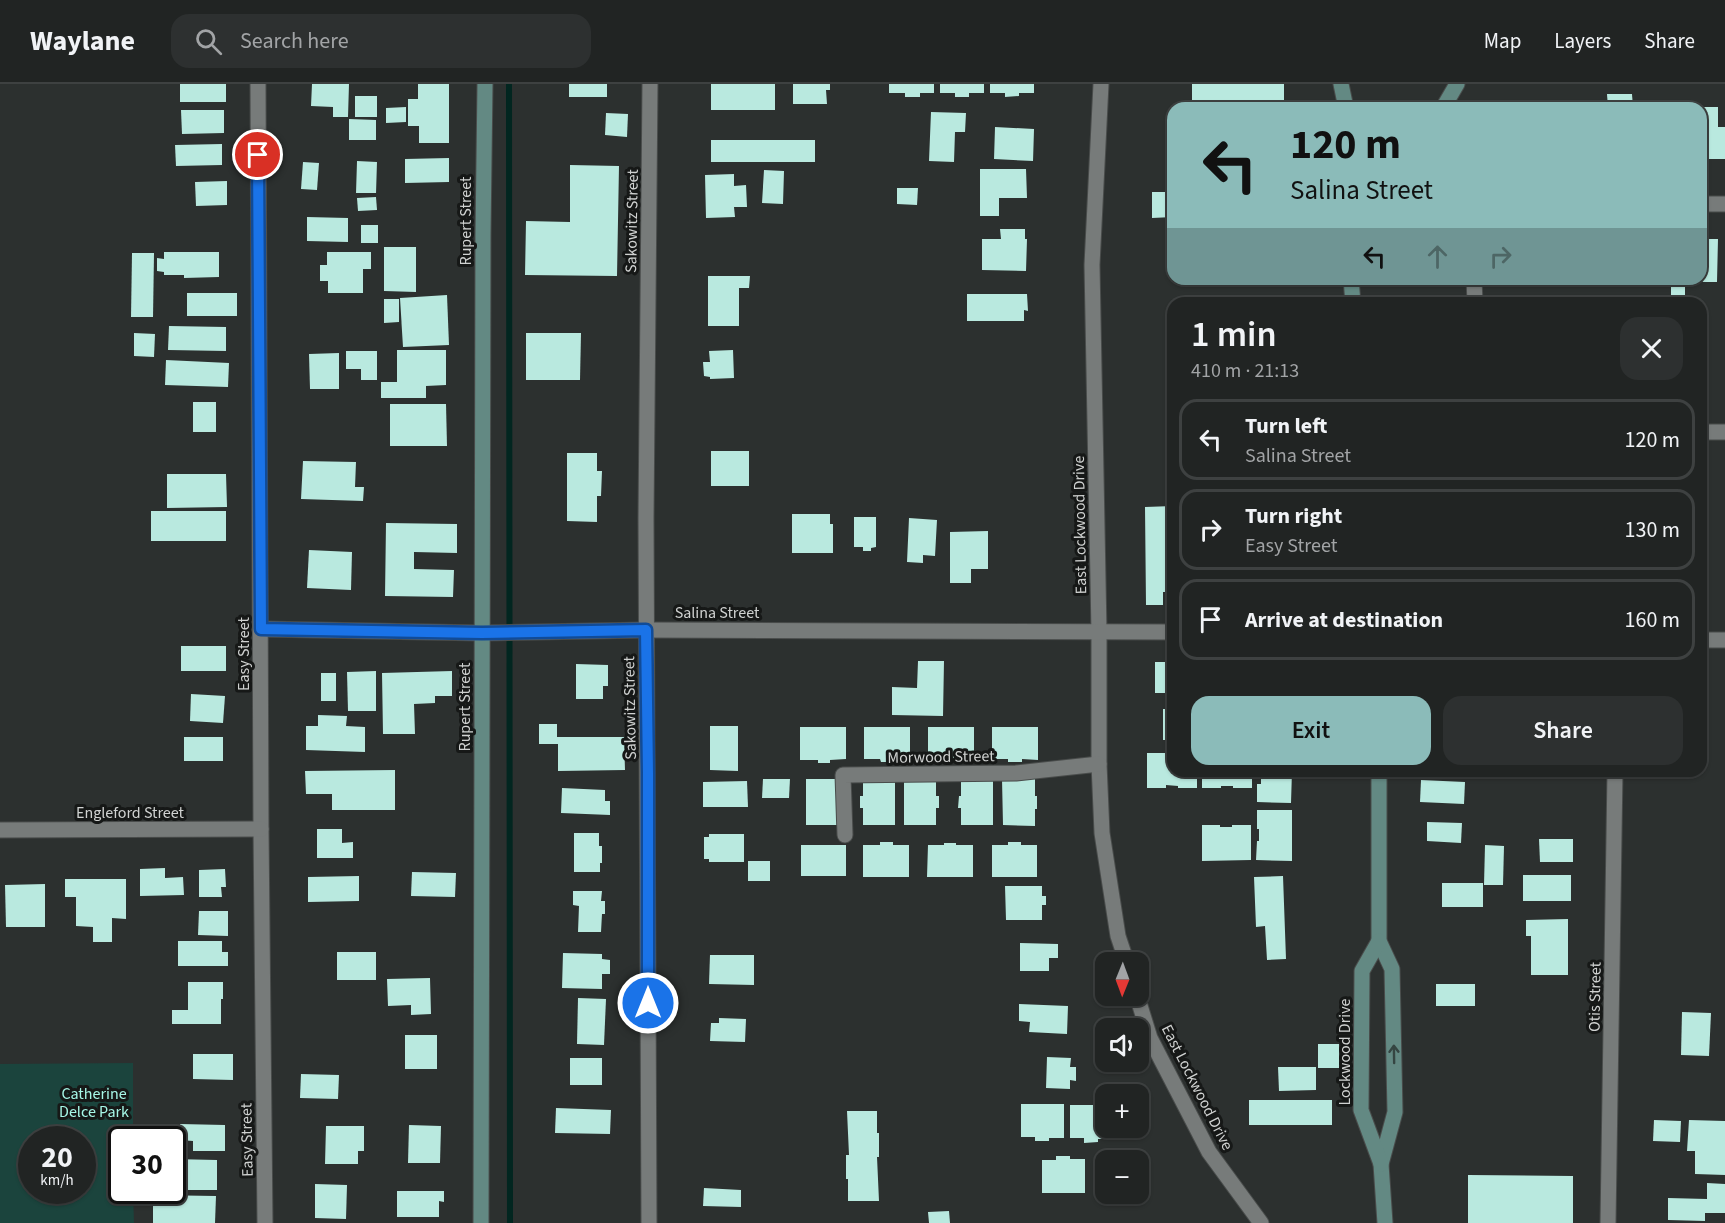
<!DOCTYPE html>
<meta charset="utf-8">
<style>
body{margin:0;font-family:"Source Sans 3",sans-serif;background:#2d3030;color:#f1f3f6;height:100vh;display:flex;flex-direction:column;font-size:22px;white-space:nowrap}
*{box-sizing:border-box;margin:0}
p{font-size:20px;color:#a2a4a6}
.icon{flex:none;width:33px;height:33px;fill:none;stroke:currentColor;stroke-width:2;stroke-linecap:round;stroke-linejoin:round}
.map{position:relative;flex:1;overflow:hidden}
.side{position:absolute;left:1167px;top:213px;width:540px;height:480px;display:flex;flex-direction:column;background:#212423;border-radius:18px;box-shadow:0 2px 4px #0004,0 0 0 2px #3e4141}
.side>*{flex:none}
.banner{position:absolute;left:1167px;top:18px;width:540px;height:183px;border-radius:18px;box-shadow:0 2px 4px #0004,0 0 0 2px #3e4141;background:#8bbbb9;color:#111;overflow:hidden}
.needle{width:39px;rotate:181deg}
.tools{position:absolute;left:1095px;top:868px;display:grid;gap:12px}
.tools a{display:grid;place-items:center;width:54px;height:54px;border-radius:12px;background:#212423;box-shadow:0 2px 4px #0004,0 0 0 2px #3e4141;font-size:30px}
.speed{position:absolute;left:18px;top:1042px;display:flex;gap:12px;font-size:30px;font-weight:700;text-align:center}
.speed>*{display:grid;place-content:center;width:78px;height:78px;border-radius:50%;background:#212423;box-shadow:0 2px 4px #0004,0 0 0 2px #3e4141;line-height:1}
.speed small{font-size:15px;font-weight:400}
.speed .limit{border:3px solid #111;border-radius:9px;background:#fff;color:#111}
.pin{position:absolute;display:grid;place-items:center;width:51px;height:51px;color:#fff;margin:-26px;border:3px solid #fff;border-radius:50%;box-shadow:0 2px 6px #0007}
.me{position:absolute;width:66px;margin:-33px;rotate:0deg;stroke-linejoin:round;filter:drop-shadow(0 0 4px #0008)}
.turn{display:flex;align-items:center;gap:21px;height:126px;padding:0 24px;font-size:27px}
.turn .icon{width:78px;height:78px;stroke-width:2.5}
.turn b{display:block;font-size:42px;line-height:51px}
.lanes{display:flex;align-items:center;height:57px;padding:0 24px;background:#0003;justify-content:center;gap:30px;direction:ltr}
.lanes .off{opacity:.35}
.round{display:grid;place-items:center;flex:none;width:63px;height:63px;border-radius:18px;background:#2d3030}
.headline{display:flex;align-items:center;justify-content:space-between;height:102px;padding:0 24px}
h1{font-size:36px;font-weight:600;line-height:45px}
.primary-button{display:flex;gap:12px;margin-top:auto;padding:12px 24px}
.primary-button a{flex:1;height:69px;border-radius:18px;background:#8bbbb9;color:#111;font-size:24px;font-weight:600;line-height:69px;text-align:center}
.primary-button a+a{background:#2d3030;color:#f1f3f6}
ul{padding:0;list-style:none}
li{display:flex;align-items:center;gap:18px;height:81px;margin:0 12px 9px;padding:0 12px;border:3px solid #3e4141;border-radius:18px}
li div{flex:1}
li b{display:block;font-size:22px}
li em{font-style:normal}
header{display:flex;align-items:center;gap:36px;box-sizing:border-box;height:84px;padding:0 30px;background:#212423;border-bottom:2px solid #3e4141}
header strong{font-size:28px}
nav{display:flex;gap:33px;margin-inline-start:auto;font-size:21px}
.search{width:420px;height:54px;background:#2d3030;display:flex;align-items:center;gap:15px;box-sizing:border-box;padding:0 21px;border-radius:18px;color:#a2a4a6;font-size:22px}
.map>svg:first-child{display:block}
.green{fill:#1b443d;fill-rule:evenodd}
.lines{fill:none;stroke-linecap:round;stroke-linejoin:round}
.stream{stroke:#022620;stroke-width:6}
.building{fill:#b9e9df}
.street-casing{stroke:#494c4b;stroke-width:17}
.secondary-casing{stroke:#494c4b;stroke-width:17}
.street{stroke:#777b7a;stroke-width:15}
.secondary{stroke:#638983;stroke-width:15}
.oneway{stroke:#354542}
.route-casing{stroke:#114b97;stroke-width:15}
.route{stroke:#1a73e8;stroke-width:10}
.labels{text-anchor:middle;stroke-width:6;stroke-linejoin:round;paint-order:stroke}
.street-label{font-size:16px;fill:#d0d2d1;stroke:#161817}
.park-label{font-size:16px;fill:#a6f7e7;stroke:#161817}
</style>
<header>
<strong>Waylane</strong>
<div class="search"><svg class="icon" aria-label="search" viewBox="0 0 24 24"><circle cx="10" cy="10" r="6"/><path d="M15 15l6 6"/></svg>Search here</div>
<nav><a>Map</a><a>Layers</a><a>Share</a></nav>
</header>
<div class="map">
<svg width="1725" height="1139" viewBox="0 0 1725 1139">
<rect width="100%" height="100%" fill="#2c302f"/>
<!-- green -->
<path class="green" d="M133,979V1056H122V1107H133L134,1139H0V980ZM32,1056H82V1107H32Z"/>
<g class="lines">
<!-- stream -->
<path class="stream" d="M509,0L510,1139"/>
</g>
<!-- building -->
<g class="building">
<rect x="180" y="0" width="46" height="18"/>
<path d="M312,0H349L348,33H333V23L311,22Z"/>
<path d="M418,0H449V59H419V42H408V15H418Z"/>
<rect x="569" y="0" width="38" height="13"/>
<rect x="711" y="0" width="64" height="26"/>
<path d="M793,0H830V6H826L827,20H793Z"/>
<path d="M889,0H934V9H920V13H905V9H889Z"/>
<path d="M940,0H984V9H969V13H955V9H940Z"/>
<path d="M990,0H1034V9H1019V12L1005,13V9H990Z"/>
<rect x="1192" y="0" width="92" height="24"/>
<path d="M1607,10H1632L1633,24H1608Z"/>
<rect x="355" y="12" width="22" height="21"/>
<path d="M406,23V38L386,39V24Z"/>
<path d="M1703,23H1718V43H1725V75H1701V43H1703Z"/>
<path d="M181,26H224V49L182,50Z"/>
<path d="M931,28L966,29L965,48H955L954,78L929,77Z"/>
<path d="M606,29L628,30L627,53L605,51Z"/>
<path d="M349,35L376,36V56H349Z"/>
<path d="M995,43L1034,45L1033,77L994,75Z"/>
<rect x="711" y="56" width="104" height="22"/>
<path d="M222,60V81L176,82L175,61Z"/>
<path d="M449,74V98L405,99V75Z"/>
<path d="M357,77L377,78L376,109H356Z"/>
<path d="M303,78L319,79L317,106L301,105Z"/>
<path d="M570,81L619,82L617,192L525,191L526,137L570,138Z"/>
<path d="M980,85H1026L1027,114H999V132H980Z"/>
<path d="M764,86L784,87L783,120L762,119Z"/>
<path d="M734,90V102L746,101L747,123H734L735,133L706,134L705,91Z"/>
<path d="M227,97V121L196,122L195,98Z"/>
<path d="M897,104H918L917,121L897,120Z"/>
<path d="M1152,108H1173V133L1152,134Z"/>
<path d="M376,113L377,126L358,127L357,114Z"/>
<path d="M307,133L348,134V158L307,157Z"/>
<rect x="361" y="141" width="17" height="18"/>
<path d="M1000,145H1025V155H1027L1026,187L982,186V155H1001Z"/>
<path d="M1701,155H1718L1717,198H1694V195H1701Z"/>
<path d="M384,163H416V208L384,207Z"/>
<path d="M164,168H219V193L184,194V191H164V188L157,187V174L164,175Z"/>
<path d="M327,168H371V185H363V209H328V197H320V181H327Z"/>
<path d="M132,169H154L153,233H131Z"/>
<path d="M708,192H750L749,204H739V242H708Z"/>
<rect x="1671" y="195" width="14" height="16"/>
<rect x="187" y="209" width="50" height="23"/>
<path d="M967,210H1027L1028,227L1024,226V237H967Z"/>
<path d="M447,211L449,261L403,263L400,214Z"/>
<path d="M384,215H399V238L384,239Z"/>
<path d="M169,242L226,243V267L168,266Z"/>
<path d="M134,249L155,250L154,273L134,272Z"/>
<path d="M526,249H581L580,296H526Z"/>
<path d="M397,266H446V301L426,302V314H381V298H397Z"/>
<path d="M733,266L734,294L710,295V293L704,292L703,278H710L709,267Z"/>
<path d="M346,267H377V296H361V285H346Z"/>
<path d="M339,269V305H310L309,270Z"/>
<path d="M166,276L229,279L228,303L165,301Z"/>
<rect x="193" y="318" width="23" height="30"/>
<path d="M390,320H446L447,362H390Z"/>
<rect x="711" y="367" width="38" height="35"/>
<path d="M567,369H597V387H602L601,412H597V438L567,437Z"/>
<path d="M303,377L356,378L355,403H364L363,417L301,415Z"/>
<path d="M167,390H226L227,423L167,424Z"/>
<path d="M1173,422V508H1163V521H1146L1145,423Z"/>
<rect x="151" y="427" width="75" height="30"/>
<path d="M792,430H830V440H833V469H792Z"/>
<path d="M854,433H876V463L871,464V467H863V463H854Z"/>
<path d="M909,434L937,436L935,472L923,471V479L907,478Z"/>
<path d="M386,439L457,440V469L414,468V485L454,486L453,513L385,512Z"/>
<path d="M988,447V485H971V499H950V448Z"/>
<path d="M309,466L352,468L351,506L307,504Z"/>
<rect x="181" y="562" width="45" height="25"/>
<path d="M918,577H944L943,632L892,631V603L917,604Z"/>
<rect x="1155" y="578" width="18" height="31"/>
<path d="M576,580L608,581V602H603V615H576Z"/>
<path d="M376,587V627H348L347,588Z"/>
<path d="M452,587V612H435V619L414,620L415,650H383L382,589Z"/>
<rect x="321" y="589" width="15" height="28"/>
<path d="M191,610L225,612L223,639L190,637Z"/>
<rect x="1163" y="625" width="10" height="31"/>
<path d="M318,631L347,632L346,642L365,643V668L306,666V642H318Z"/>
<path d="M539,640H557V653H624L625,686L558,687V660H539Z"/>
<path d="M710,642H738V687L710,686Z"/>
<path d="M800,643H846V675L830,676V679H818V676H800Z"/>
<path d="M864,643H910V675H893V678H881L880,675H864Z"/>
<path d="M928,643H974V675H957V677L944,678L945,675H928Z"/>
<path d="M992,643H1038V676L1022,675V678H1008V675H992Z"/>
<rect x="184" y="653" width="39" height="24"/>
<path d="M1147,669H1173V687H1197V704H1178V702L1166,701V704H1147Z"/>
<path d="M395,686V726H332V710H306L305,687Z"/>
<path d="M1202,687H1252V704H1233V702H1221V704H1202Z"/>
<path d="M1261,687H1292L1291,719L1257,718V700H1261Z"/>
<path d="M763,695H790L789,714H762Z"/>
<rect x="806" y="695" width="32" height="46"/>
<path d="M863,695H895V741H863V724H860V712H863Z"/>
<path d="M904,695H936V712H939V724H936V741H904Z"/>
<path d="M961,695H993V741H961V724H958L959,712H961Z"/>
<path d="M1002,695H1035V712H1037V725H1035V742L1003,741Z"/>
<path d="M1421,696L1465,698L1464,720L1420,718Z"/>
<path d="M747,697L748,723H703V698Z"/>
<path d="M562,704L605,706V717H610V731L561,729Z"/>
<path d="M1257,726H1292V777L1256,776L1257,757H1259V745H1257Z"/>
<path d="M1427,738L1462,739L1461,759L1427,757Z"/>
<path d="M1202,741H1220V743H1232V741H1251V776L1202,777Z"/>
<path d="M317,745H342V759L353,758V774H317Z"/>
<path d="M574,749H599V762H602V779H600V788H574Z"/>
<path d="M709,750H744V778H709V775H704V753H709Z"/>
<path d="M1539,755H1573V778H1540Z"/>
<path d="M880,758H893V761H909V793H863V761H880Z"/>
<path d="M1008,758H1021V761H1037V793H992V761H1008Z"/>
<path d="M944,759H956V761H973V793H927L928,761H944Z"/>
<rect x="801" y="761" width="45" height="31"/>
<path d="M1485,761L1504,762L1503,801H1484Z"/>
<rect x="748" y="777" width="22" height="20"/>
<path d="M165,784V794L183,793L184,811L140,812V785Z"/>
<path d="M225,785L226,803H221L222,813H199V786Z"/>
<path d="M412,788L456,789L455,813L411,812Z"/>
<rect x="1523" y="791" width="48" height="26"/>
<path d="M359,792V817L308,818V793Z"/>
<path d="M1283,792L1286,875L1267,876L1265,842L1256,843L1254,793Z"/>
<path d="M65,795H126V835L112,834V858H93V843L76,842V813H65Z"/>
<rect x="1442" y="799" width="41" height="24"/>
<path d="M45,800V843H6L5,801Z"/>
<path d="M1005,802H1042V812H1046V821H1042V836H1006Z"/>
<path d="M573,807H602L601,817H605V830H602L601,848H578L579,822L573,821Z"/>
<path d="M199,827H228V852L198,851Z"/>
<path d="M1568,835V891H1531V852H1526V836Z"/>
<path d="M178,857H222V868H228V882H178Z"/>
<path d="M1020,859L1058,860V874H1049V887H1020Z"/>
<rect x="337" y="868" width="39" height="28"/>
<path d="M563,869L602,870V875L610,876V890H602V905L562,904Z"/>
<path d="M710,871H754V901L709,900Z"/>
<path d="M430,894L431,930L411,931V921L388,922L387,895Z"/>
<path d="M188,898H223V915H221V940H172V926H188Z"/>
<rect x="1436" y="900" width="39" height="22"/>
<path d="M578,914L606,915L604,961L577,960Z"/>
<path d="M1019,920L1068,922L1067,950L1029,948L1030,938L1019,937Z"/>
<path d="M1682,928L1711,929L1709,972L1681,971Z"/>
<path d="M719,934L746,935L745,958L710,957L711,939H719Z"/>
<rect x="405" y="951" width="32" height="34"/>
<rect x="1318" y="960" width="21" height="24"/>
<path d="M193,970H233V996L193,995Z"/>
<path d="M1047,973L1071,974L1070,983H1076V997L1070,996V1005L1046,1004Z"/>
<rect x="570" y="974" width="32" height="27"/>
<path d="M1278,983H1316V1006L1279,1007Z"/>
<path d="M301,990L339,991L338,1015L300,1014Z"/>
<rect x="1249" y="1016" width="83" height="25"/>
<path d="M1021,1020H1064V1054H1049V1057H1035V1053H1021Z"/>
<path d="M1070,1021H1106V1044H1113V1055H1098V1058L1084,1059V1054H1070Z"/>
<path d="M556,1024L611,1026L610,1050L555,1049Z"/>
<path d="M847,1027H877V1049H879V1073H877L879,1117H848V1095H846V1071H849Z"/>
<path d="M1654,1036L1681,1037L1680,1058L1653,1057Z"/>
<path d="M1689,1036L1725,1037V1091L1695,1090V1067H1687Z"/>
<path d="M180,1040L225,1041V1067H193V1057L180,1056Z"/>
<path d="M409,1041L441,1042L440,1079H408Z"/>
<path d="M326,1042H364V1067H358V1080H325Z"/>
<path d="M1056,1072H1070V1075H1085V1109H1042V1076H1056Z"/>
<path d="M172,1075L217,1076V1106H172Z"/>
<rect x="1097" y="1077" width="9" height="34"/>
<path d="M1468,1091L1573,1092V1139H1468Z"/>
<path d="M1707,1099L1725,1100V1129H1705V1137L1668,1136V1114L1707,1115Z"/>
<path d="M315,1100L347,1101L346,1135L315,1134Z"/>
<path d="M704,1104L741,1106V1123L703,1122Z"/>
<path d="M397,1107H444V1118L439,1117V1133H397Z"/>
<path d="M153,1111L216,1112L215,1139H153Z"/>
<path d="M949,1127L950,1139H929L928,1128Z"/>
</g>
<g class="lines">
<defs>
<g id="street">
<path d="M258,0L261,745L265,1139"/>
<path d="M1101,0L1092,181L1099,548V680L1102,749L1118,852L1127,879"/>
<path d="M1701,120H1725"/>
<path d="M1474,195L1475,219"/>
<path d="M1701,348H1725"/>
<path d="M261,545L482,549L646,546L1173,548"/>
<path d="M1701,556H1725"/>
<path d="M0,746L261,745"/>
<path d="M845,751L843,691L1016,689L1099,680"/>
<path d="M1137,912L1150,954L1209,1068L1261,1139"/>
<path d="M649,1139L646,434L650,0"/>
<path d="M1608,1139L1615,687"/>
</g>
<g id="secondary">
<path d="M1341,0L1346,24"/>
<path d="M1443,24L1457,0"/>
<path d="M1351,195L1353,219"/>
<path d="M1379,687V857L1392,885L1395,1028L1381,1080L1385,1139"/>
<path d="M1379,857L1362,887L1361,1026L1381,1080"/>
<path d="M481,1139L483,151L485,0"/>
</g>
</defs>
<!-- street casing -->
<use href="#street" class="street-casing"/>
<!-- secondary casing -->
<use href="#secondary" class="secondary-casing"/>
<!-- street -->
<use href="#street" class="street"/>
<!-- secondary -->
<use href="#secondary" class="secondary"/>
</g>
<!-- one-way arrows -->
<defs><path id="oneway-shaft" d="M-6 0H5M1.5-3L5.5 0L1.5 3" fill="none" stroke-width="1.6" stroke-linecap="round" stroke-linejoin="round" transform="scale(1.5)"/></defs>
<use class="oneway" href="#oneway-shaft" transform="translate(1394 970) rotate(-91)"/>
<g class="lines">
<defs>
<path id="route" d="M258,71L261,545L482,549L646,546L648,689V919"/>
</defs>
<!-- route casing -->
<use href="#route" class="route-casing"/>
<!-- route -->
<use href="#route" class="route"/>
</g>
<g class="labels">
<!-- street labels -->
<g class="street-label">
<text transform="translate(465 137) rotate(-90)" y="6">Rupert Street</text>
<text transform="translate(631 137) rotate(-89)" y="6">Sakowitz Street</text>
<text transform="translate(1079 441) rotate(-91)" y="6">East Lockwood Drive</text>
<text x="717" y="534">Salina Street</text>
<text transform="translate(243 570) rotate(-90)" y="6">Easy Street</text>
<text transform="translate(464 623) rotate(-90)" y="6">Rupert Street</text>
<text transform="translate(629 624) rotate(-91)" y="6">Sakowitz Street</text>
<text transform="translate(941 672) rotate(-1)" y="6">Morwood Street</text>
<text x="130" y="734">Engleford Street</text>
<text transform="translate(1594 913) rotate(-89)" y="6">Otis Street</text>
<text transform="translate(1344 968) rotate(-90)" y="6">Lockwood Drive</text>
<text transform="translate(1198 1003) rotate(63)" y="6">East Lockwood Drive</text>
<text transform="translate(246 1056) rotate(-91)" y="6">Easy Street</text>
</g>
<!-- park labels -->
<g class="park-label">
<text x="94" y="1015">Catherine<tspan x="94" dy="18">Delce Park</tspan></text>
</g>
</g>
</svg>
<div class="tools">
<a><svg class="needle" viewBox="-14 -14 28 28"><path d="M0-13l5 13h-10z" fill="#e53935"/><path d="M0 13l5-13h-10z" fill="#a2a4a6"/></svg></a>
<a><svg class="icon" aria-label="sound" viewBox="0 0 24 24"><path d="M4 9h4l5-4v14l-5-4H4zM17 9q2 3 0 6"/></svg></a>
<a>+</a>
<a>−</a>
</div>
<div class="speed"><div>20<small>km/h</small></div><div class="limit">30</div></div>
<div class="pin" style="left:258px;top:71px;background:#d93025"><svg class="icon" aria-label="arrive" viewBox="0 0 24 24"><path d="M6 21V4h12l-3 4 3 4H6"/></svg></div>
<svg class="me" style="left:648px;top:919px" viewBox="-20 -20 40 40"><circle r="17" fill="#1a73e8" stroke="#fff" stroke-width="3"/><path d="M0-11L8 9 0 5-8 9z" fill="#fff"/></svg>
<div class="banner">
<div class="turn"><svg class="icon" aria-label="left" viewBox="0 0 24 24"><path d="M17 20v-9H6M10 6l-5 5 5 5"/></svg><div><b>120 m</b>Salina Street</div></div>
<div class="lanes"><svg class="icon" aria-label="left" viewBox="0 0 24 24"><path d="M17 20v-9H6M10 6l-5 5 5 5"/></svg><svg class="icon off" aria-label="ahead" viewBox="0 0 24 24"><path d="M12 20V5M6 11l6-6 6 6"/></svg><svg class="icon off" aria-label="right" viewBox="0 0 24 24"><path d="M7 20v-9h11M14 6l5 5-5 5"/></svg></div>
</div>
<section class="side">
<div class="headline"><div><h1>1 min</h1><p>410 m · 21:13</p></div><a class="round"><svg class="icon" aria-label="close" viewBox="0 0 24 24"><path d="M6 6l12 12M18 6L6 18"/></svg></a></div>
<ul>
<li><svg class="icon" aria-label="left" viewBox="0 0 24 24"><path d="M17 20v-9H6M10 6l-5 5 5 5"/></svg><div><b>Turn left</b><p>Salina Street</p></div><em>120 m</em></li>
<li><svg class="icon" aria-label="right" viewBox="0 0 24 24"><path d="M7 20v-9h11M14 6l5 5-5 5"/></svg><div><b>Turn right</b><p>Easy Street</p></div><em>130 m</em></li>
<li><svg class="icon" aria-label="arrive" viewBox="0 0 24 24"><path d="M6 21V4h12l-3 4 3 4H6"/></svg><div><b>Arrive at destination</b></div><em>160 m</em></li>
</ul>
<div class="primary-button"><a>Exit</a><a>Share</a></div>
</section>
</div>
